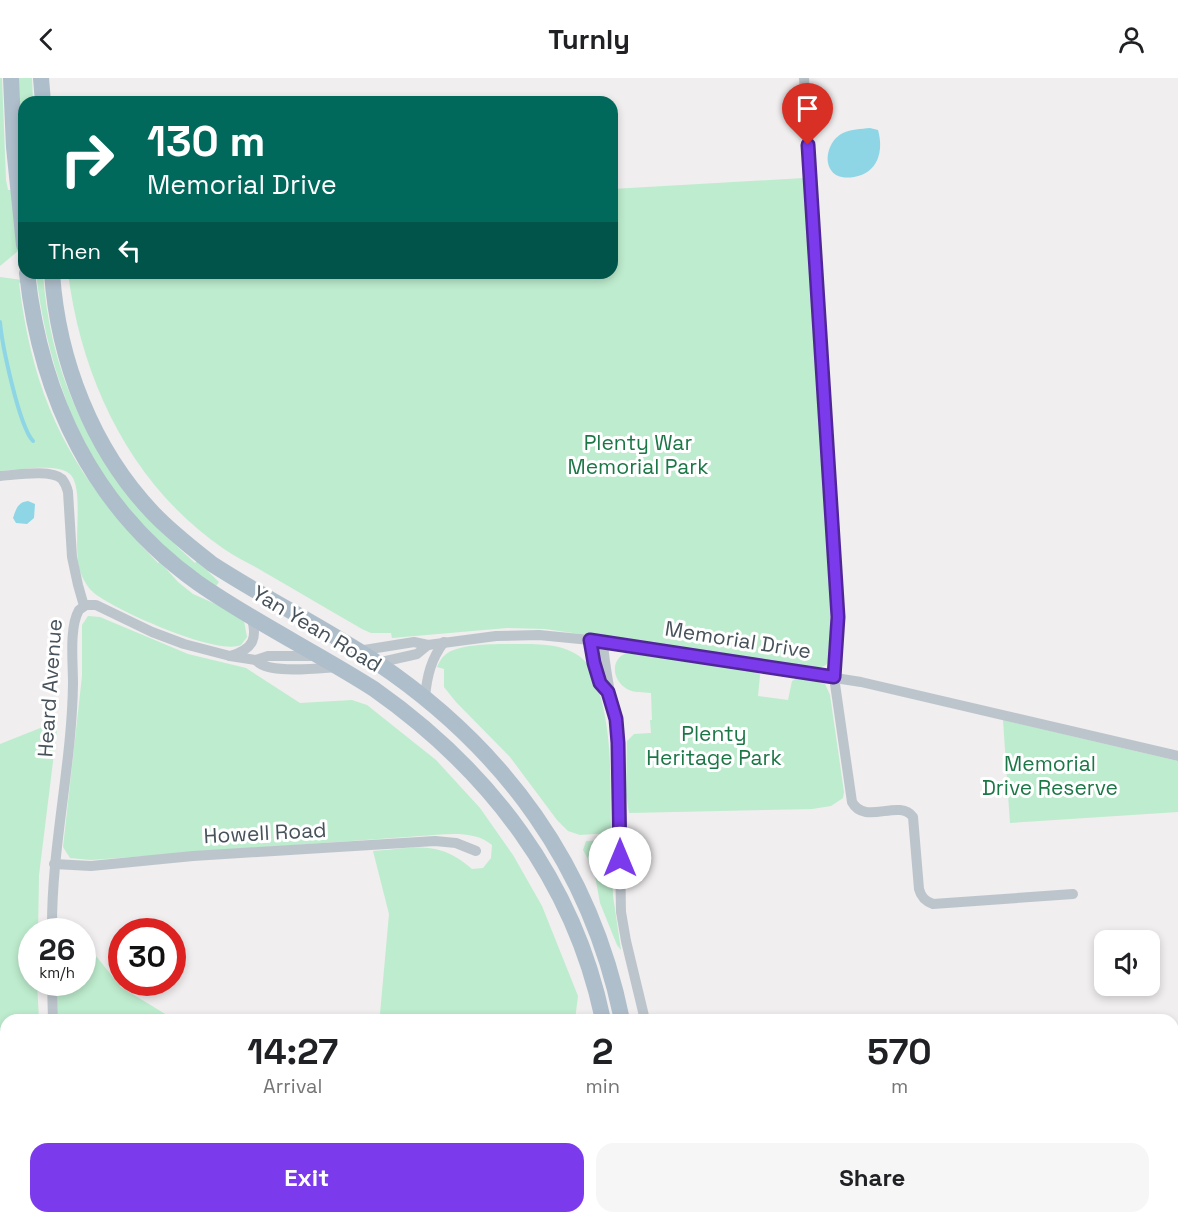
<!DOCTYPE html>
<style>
body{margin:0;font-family:"Space Grotesk",sans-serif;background:#f6f6f6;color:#202124;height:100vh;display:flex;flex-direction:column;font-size:22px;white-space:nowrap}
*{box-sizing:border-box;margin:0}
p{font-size:20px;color:#757577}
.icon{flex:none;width:33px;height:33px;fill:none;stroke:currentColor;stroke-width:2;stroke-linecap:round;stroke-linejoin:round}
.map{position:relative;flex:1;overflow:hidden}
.sheet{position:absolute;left:0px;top:936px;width:1179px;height:210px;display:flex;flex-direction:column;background:#fff;border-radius:18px 18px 0 0;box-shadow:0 3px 9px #0003}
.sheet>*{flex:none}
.top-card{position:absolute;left:18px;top:18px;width:600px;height:183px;border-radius:18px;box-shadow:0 3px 9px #0003;background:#00695c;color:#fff;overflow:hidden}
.tools{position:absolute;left:1094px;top:852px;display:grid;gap:12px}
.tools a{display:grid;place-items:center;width:66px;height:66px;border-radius:12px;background:#fff;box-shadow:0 3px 9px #0003;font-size:30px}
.speed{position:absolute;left:18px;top:840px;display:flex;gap:12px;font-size:30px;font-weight:700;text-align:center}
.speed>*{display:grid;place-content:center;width:78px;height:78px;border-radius:50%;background:#fff;box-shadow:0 3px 9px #0003;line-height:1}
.speed small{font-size:15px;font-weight:400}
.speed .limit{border:9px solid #d22;background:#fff;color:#111}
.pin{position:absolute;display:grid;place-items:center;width:51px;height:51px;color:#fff;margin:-62px -26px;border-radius:50% 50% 50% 0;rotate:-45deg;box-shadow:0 0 6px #0007}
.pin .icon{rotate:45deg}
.me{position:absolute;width:66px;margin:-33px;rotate:0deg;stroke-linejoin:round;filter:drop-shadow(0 0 4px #0008)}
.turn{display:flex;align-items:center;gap:21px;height:126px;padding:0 30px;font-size:27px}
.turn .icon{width:78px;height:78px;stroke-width:2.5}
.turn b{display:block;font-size:42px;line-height:51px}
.then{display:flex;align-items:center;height:57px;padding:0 30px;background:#0003;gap:12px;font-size:22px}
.eta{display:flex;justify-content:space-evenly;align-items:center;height:102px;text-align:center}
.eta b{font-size:36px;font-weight:600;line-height:42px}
.cta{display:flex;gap:12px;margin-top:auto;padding:12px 30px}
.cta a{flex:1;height:69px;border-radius:18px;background:#7c3aed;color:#fff;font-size:24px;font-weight:600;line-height:69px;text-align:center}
.cta a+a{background:#f6f6f6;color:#202124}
header{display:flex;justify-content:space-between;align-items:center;height:78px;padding:0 30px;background:#fff;font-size:27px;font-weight:600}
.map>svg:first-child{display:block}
.green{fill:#beecce}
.water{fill:#8ed6e6}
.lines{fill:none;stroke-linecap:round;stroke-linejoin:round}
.stream{stroke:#8ed6e6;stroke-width:4}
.minor{stroke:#bdc5cc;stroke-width:10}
.primary{stroke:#afbecb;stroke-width:16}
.route-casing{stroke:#51269a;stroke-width:15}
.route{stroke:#7c3aed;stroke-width:10}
.labels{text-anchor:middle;stroke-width:6;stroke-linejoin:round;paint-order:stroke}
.park-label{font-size:21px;fill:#1c7747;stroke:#fff}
.street-label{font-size:21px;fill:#47525a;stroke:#fff}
</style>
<header><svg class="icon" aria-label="back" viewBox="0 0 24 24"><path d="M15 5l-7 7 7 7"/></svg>Turnly<svg class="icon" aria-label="person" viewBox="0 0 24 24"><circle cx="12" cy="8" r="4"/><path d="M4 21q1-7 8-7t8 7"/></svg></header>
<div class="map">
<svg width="1178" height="1146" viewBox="0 0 1178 1146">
<rect width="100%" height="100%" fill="#f0eeee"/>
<!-- green -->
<g class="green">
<path d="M0,0H2L6,102L8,112H11L18,173L0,188Z"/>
<path d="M18,0H32L33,24H24V98Z"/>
<path d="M804,100L830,510L831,578L826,587L819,590L545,551L507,550L392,560L391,555H371L362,551C329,532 297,513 264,494C251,486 237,480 224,471C132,408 82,304 68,195H612V111Z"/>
<path d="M36,195H43C51,316 106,406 195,485L197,483L219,504L216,508C158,472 105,411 75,349C71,340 68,329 65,319C50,278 41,238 36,195Z"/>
<path d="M0,199L22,202V205H19C34,328 73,397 158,485L160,484L178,504L193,516L229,532L244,543L247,559L241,567C217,578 115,532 94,515C88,510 84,503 81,496C71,472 85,414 71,397C60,384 17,392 0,393Z"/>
<path d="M88,538L100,539L188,576L246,590L300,625L352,622L367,627L436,682L480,730L513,777L542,828L578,918L575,942H373L380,936L389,836L373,773C414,770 439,761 472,791L483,790L491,780L492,767C473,751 443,757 420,758L91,782L70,780L63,769L82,598V547Z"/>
<path d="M516,566C539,566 568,565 586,584C593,592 596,603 599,613C613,661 610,706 611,755L580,757L568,753L557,742L510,679L456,624L444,609V591L437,589C439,585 441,580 445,577C458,565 498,566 516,566Z"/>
<path d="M626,575L758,593L760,597L758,618L788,622L792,603L799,599L825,606L830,617L844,714L843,720L831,728L812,731L629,735L626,717L627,663L634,656L651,655L650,642H652L651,615C643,614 634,615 627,611C612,602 610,582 626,575Z"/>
<path d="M1003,642L1178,683V734L1010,745Z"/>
<path d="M58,643L39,797L38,853L32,854V904L37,905L39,942H6V1140H55V1146H0V666Z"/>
<path d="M611,762L613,818L621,872L617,867L600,825L594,792L583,772L586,763Z"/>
<path d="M83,862L121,909L175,942H58L57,905L82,904Z"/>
<path d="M71,1140H338L340,1146H71Z"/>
</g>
<!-- water -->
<g class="water">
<path d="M870,50L878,52C884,73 878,95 854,99C848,100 842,100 836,97C821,87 828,62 843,55C851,51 861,51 870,50Z"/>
<path d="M28,423L35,426L34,440L27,446L16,445L13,440C16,431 18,424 28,423Z"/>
</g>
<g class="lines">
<!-- stream -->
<path class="stream" d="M0,244C2,267 19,348 33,363"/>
<!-- minor -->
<g class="minor">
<path d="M804,0L838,539L834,599L852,724C865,748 899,720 913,739L919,811C921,819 925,823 933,826L1073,816"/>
<path d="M0,398C15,397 51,391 62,401C65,405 67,409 68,414L72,479L78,507L84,528"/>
<path d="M590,562C591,579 595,603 608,614"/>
<path d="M603,564C605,599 615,631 618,665L621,834L626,863L645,942"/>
<path d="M358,573L414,564L428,567L496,558L539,557L590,562L861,604L1178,678"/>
<path d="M230,578C254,571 258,560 251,538"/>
<path d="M256,582C267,597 320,590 337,589"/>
<path d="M377,585L417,576L428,567"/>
<path d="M425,619C427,598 431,581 444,564"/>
<path d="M54,786L91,788L193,778L435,763L456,765L476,773"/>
<path d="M52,854C51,770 72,688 73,605C73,585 69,549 79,532L86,527H96L152,554L184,566L230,578L256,582L268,578H315"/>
<path d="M52,904L53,942"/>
<path d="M1173,1004H1178"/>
<path d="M66,1140V1146"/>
<path d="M1062,1140L1063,1146"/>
<path d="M656,1146L657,1140"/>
</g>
<!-- primary -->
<g class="primary">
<path d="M11,0L14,69L24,167"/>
<path d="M41,0L43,24"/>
<path d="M27,195C41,320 93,430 198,505C254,544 316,574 374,611C489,692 574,802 603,942"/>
<path d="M52,195C58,282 92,371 153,435C171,454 192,470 212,486C266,521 323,549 376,584C504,670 591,789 622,942"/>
<path d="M615,1146V1140"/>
<path d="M633,1146V1140"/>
</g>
</g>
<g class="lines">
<defs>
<path id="route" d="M620,780L618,665L616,641L608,614L600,605L594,585L590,562L834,599L838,539L808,67"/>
</defs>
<!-- route casing -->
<use href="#route" class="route-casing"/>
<!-- route -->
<use href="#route" class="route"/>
</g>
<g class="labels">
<!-- park labels -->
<g class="park-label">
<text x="638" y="372">Plenty War<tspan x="638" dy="24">Memorial Park</tspan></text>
<text x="714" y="663">Plenty<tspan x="714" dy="24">Heritage Park</tspan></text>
<text x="1050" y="693">Memorial<tspan x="1050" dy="24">Drive Reserve</tspan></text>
</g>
<!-- street labels -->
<g class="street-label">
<text transform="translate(317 551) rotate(31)" y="7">Yan Yean Road</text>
<text transform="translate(738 562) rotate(9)" y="7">Memorial Drive</text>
<text transform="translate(50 610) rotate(-86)" y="7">Heard Avenue</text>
<text transform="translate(265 755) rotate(-3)" y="7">Howell Road</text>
</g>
</g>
</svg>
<div class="tools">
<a><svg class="icon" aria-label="sound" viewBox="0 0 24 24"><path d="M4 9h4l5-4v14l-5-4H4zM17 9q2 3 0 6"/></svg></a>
</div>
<div class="speed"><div>26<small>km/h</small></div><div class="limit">30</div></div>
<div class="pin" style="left:808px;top:67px;background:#d93025"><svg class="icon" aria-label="arrive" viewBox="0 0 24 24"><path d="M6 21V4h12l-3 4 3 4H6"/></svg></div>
<svg class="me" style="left:620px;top:780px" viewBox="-20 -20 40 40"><circle r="19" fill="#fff"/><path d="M0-13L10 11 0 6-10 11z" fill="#7c3aed"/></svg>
<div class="top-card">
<div class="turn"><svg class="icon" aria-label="right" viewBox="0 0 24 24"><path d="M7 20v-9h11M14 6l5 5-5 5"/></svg><div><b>130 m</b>Memorial Drive</div></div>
<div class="then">Then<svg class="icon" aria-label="left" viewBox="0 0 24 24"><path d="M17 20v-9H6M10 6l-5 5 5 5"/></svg></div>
</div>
<section class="sheet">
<div class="eta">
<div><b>14:27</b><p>Arrival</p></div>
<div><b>2</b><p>min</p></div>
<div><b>570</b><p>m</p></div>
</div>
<div class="cta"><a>Exit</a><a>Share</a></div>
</section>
</div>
